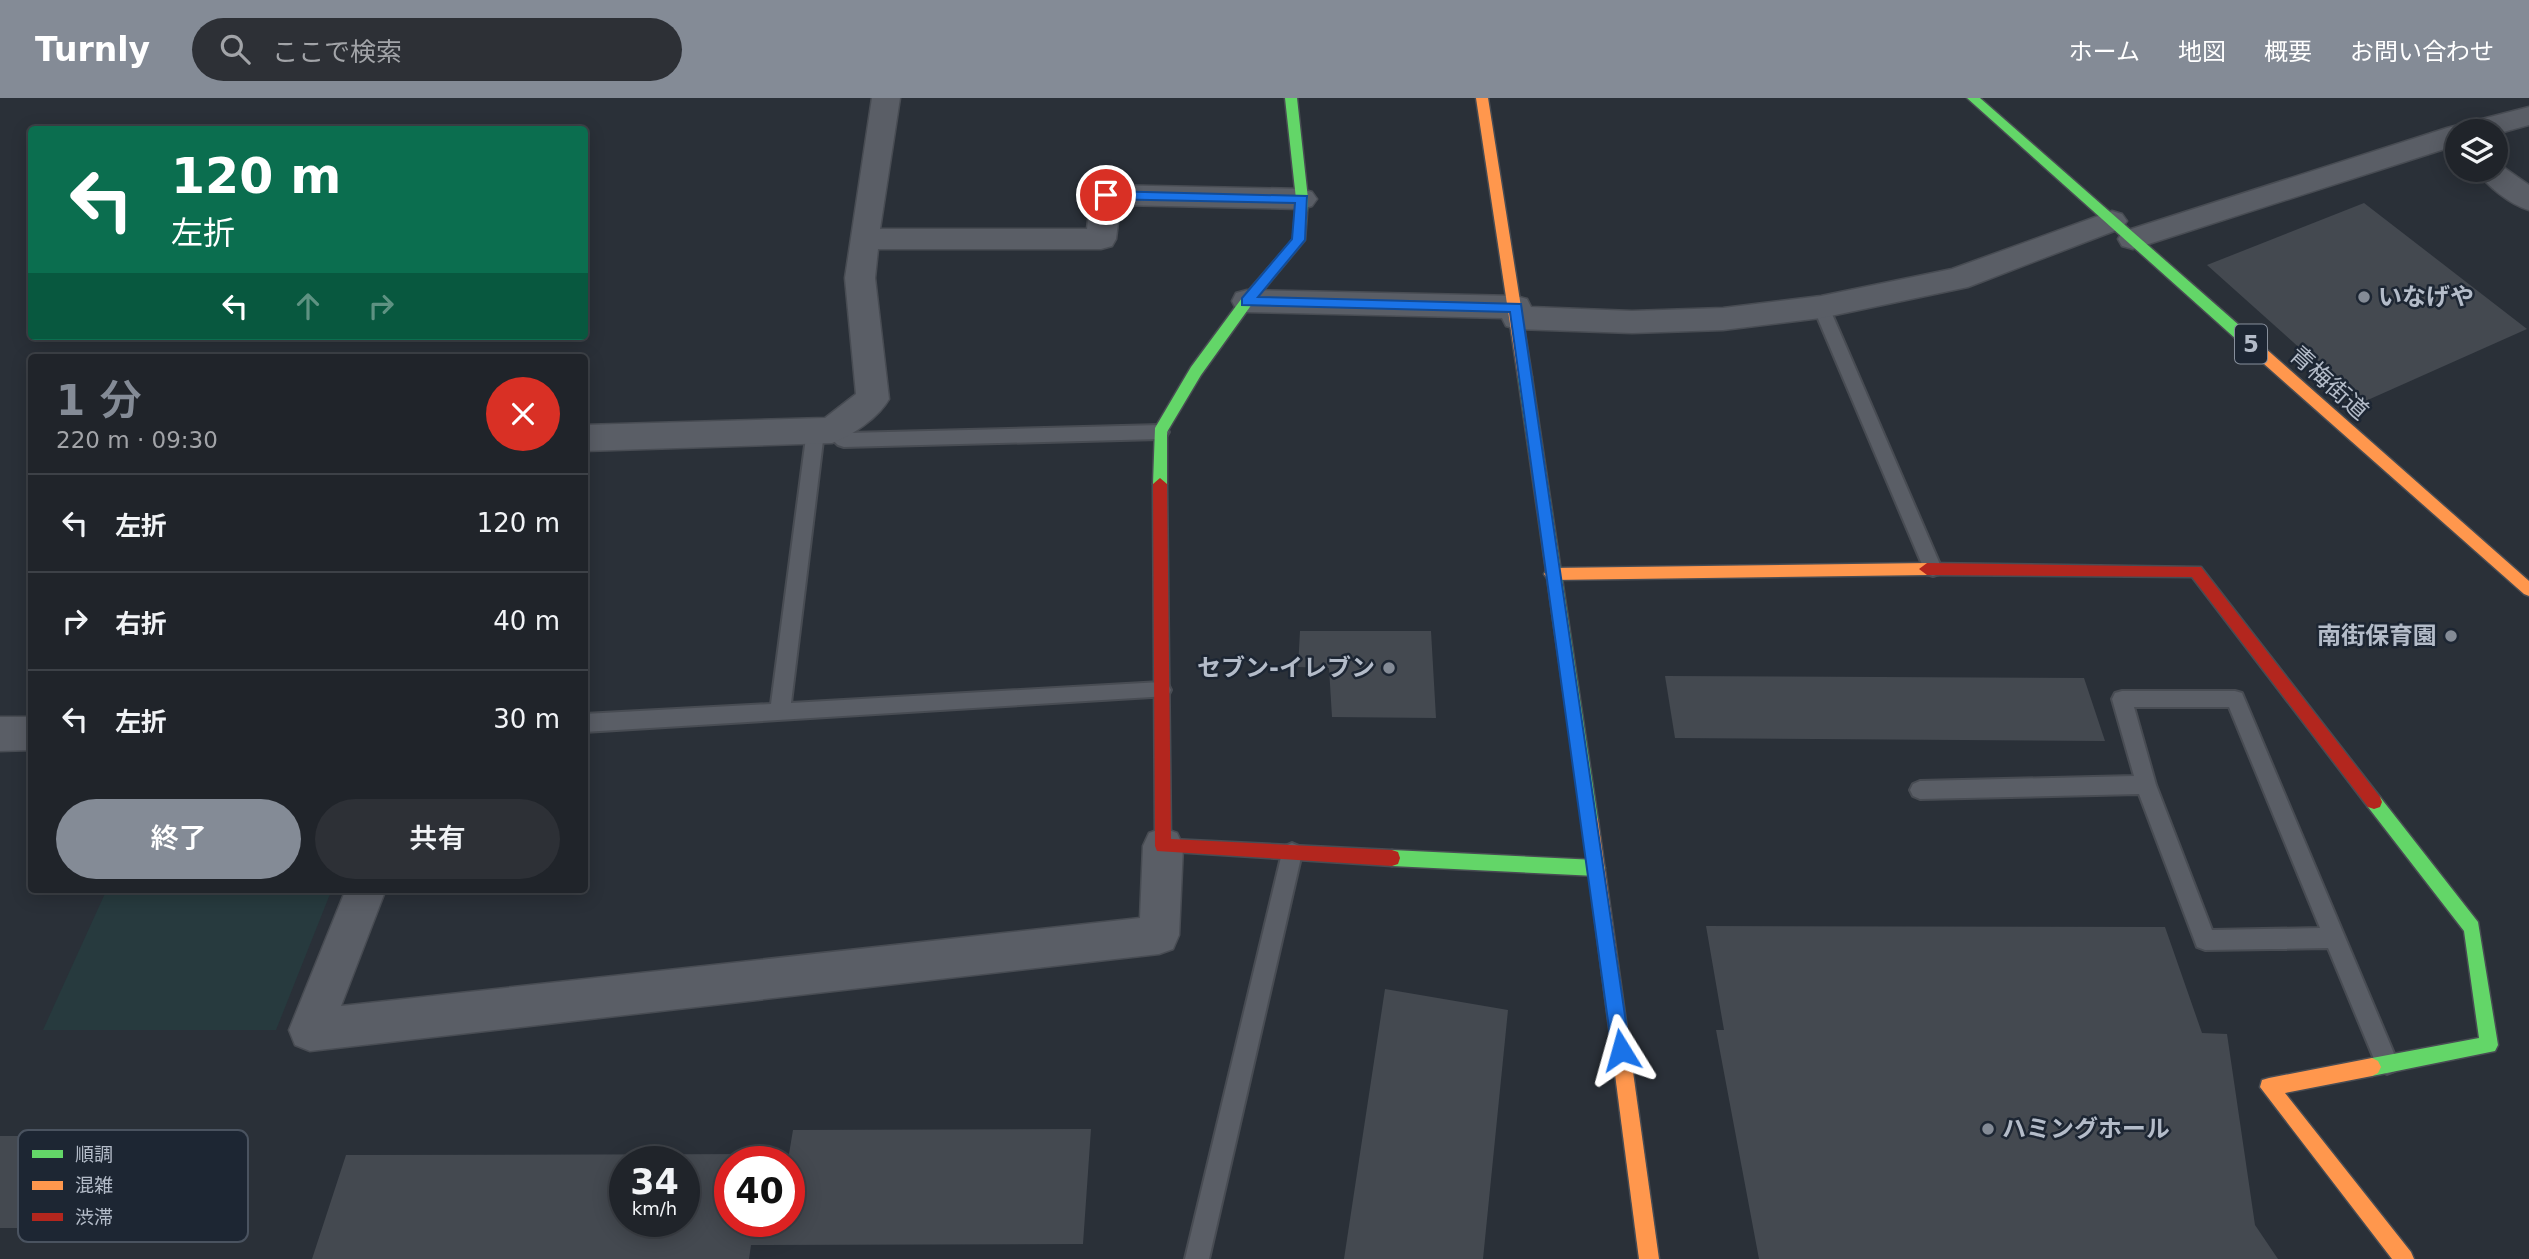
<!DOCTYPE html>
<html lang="ja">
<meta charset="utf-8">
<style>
body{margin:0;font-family:"DejaVu Sans","Noto Sans JP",sans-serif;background:#2d3036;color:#f1f3f6;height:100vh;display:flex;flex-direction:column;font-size:26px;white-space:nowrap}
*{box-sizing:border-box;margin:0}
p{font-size:23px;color:#a2a4a8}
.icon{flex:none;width:38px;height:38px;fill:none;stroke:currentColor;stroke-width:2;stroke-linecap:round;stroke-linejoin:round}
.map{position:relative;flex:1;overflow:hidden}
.sheet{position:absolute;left:28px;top:256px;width:560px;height:539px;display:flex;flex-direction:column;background:#20242a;border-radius:7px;box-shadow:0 4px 18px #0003,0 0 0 2px #3d4147}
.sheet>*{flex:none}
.top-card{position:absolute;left:28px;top:28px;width:560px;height:214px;border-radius:7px;box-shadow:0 4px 18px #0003,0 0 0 2px #3d4147;background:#0b6e4f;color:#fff;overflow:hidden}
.buttons{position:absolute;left:2445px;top:21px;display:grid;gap:14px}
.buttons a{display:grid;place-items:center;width:63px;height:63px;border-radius:50%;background:#20242a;box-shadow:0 4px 18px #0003,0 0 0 2px #3d4147;font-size:35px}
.speed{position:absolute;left:609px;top:1048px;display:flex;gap:14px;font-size:35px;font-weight:700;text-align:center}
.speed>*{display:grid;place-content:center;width:91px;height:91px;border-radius:50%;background:#20242a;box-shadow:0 4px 18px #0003,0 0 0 2px #3d4147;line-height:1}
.speed small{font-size:18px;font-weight:400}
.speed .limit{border:10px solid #d22;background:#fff;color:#111}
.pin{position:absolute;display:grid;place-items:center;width:60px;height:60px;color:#fff;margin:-30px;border:4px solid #fff;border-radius:50%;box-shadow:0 2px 7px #0007}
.me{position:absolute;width:77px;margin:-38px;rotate:352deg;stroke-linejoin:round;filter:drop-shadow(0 0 5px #0008)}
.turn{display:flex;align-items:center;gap:24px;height:147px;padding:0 28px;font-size:32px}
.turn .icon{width:91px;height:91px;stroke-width:2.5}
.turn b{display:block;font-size:49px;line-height:60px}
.lanes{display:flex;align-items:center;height:66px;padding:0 28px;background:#0003;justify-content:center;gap:35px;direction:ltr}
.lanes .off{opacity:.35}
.round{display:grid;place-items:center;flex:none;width:74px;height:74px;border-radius:37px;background:#2d3036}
.overview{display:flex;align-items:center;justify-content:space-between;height:119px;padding:0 28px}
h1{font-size:42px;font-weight:600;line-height:52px;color:#848b96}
.primary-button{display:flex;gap:14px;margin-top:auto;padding:14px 28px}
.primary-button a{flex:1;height:80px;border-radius:42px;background:#848b96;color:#fff;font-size:28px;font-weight:600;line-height:80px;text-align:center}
.primary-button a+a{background:#2d3036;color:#f1f3f6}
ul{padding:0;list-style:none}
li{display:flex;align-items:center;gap:21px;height:98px;padding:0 28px;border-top:2px solid #3d4147}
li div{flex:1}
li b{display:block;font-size:26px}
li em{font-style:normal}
header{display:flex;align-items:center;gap:42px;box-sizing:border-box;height:98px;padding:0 35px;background:#848b96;color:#fff}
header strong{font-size:33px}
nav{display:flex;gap:38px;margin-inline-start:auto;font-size:24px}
.search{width:490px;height:63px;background:#2d3036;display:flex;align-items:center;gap:18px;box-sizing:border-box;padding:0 24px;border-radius:38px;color:#a2a4a8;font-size:26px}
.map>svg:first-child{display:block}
.green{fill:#273a3e}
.building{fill:#444950;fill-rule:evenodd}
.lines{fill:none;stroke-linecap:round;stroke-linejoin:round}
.lane-casing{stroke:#484c53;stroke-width:4}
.street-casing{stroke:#484c53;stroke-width:3}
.fast-casing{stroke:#484c53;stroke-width:3}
.slow-casing{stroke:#484c53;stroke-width:3}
.jam-casing{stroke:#484c53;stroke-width:3}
.lane{fill:#5a5e66;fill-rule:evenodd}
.street{fill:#5a5e66;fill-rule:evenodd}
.fast{fill:#63d668;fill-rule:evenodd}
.slow{fill:#ff974d;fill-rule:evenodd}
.jam{fill:#b3261e;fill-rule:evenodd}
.route{fill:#1a73e8;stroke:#114b97;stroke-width:2}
.poi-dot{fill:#848b96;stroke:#1d2633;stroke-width:2.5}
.labels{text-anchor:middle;stroke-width:5;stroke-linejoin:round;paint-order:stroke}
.shield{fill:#1d2633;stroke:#878f9c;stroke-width:2}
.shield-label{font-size:23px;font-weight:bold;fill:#b4bcc9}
.poi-label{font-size:24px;font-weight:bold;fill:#b4bcc9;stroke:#1d2633;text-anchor:start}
.street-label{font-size:24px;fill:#b4bcc9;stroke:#1d2633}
.key{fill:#1d2633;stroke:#4a5360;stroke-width:2}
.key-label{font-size:19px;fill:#b4bcc9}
</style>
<header>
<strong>Turnly</strong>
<div class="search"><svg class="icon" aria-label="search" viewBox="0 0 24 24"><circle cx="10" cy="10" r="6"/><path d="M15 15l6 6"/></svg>ここで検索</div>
<nav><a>ホーム</a><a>地図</a><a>概要</a><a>お問い合わせ</a></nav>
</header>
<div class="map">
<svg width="2529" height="1161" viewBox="0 0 2529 1161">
<rect width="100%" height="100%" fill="#2a3038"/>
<!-- green -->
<path class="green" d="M107,791H332L276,932H43Z"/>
<!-- building -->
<g class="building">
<path d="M2364,105L2527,231L2361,305L2207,167Z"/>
<path d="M1300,533H1431L1436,620L1332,619L1329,570L1298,569Z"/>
<path d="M1665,578L2084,580L2105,643L1675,640Z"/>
<path d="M1706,828L2165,829L2202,935L2227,936L2255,1127L2278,1161H1759L1716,932H1724Z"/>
<path d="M1385,891L1508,912L1483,1161H1344Z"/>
<path d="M1091,1031L1083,1146L751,1147L749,1161H312L346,1057L789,1056L793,1032ZM625,1064H684V1124H625ZM730,1064H789V1124H730Z"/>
<path d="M0,1038H114L77,1130H0Z"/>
</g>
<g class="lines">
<defs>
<g id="lane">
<path d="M1821,203L1829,209L1942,471L1939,476L1933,478L1927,476L1924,471L1813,209Z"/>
<path d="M816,325L824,331L832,325L848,335L1160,327L1166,329L1169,334L1166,339L1160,341L844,349L838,347L824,334L791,605L1161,584L1168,586L1171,592L1168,598L584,634V616L771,606L807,332L810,327Z"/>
<path d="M2122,593H2235L2242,595L2398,965L2395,973L2387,976L2379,973L2328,850L2205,852L2197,849L2139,696L1920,701L1913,698L1910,692L1913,686L1920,683L2134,678L2112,601L2115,595ZM2134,609H2229L2320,830L2212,832L2156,687Z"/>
<path d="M1292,745L1299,748L1302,755L1209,1161H1185L1282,755L1285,748Z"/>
</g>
<g id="street">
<path d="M872,0H900L880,131H1087L1091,97L1096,90L1106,87L1302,91L1312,94L1317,101L1312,108L1302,111L1120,107L1116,141L1112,148L1101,151H878L875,180L889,301C879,319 852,338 832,345L584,353V327L825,320L856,296L845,180Z"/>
<path d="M2529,9V27L2496,36V33H2457V47L2133,151L2122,148L2118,141L2122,134L2447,30Z"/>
<path d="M2496,64L2529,87V112C2511,107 2486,88 2477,72H2496Z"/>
<path d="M2112,113L2122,116L2127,123L2122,130L1968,189L1821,220L1723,232L1632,235L1517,231L1506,228L1502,220L1247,214L1236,211L1232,203L1236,195L1247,192L1516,198L1527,201L1531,209L1632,213L1723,210L1821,198L1952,171Z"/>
<path d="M0,619H32V652L0,653Z"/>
<path d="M1163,730L1177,735L1183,748L1179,837L1173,851L1159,856L310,953L295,947L289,932L346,791H386L341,908L1140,820L1143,748L1149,735Z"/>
</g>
<g id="fast">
<path d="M1285,0H1297L1308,101L1305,142L1252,206L1201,277L1167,334V386L1160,392L1155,390L1153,386L1155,330L1191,269L1242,200L1293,141L1296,101Z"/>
<path d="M1967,0H1980L2256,242L2258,246L2256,250H2246Z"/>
<path d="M1525,274L1532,279L1598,722L1596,727L1590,730L1584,727L1582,722L1518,279Z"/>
<path d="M2374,697L2380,699L2478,824L2498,947L2495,953L2372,978L2366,975L2363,969L2366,963L2372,960L2479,940L2464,833L2368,709L2366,704L2368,699Z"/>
<path d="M1392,752L1596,762L1602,764L1605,770L1602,776L1596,778L1392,768L1386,766L1384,760L1386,754Z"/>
</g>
<g id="slow">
<path d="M1476,0H1488L1532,279L1525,284L1518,279Z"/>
<path d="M2251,241L2256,242L2529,483V498L2524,496L2246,250L2244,246Z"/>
<path d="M1927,465L1935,471L1927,477L1552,482L1547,480L1544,476L1547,472L1552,470Z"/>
<path d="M1590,714L1596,717L1598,722L1659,1161H1639L1582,722L1584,717Z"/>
<path d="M2372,960L2378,963L2381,969L2378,975L2372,978L2285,995L2411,1154L2414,1161H2392L2260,989L2262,982L2269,980Z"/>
</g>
<g id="jam">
<path d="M1160,380L1167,386L1171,741L1392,752L1398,754L1400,760L1398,766L1392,768L1157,753L1155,748L1153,386Z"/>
<path d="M1927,465L2201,469L2380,699L2382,704L2380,709L2374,711L2368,709L2192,479L1927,477L1919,471Z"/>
</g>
</defs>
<!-- lane casing -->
<use href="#lane" class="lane-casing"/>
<!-- street casing -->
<use href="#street" class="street-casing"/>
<!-- fast casing -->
<use href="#fast" class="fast-casing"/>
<!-- slow casing -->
<use href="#slow" class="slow-casing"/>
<!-- jam casing -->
<use href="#jam" class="jam-casing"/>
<!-- lane -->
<use href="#lane" class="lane"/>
<!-- street -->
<use href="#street" class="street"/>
<!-- fast -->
<use href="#fast" class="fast"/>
<!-- slow -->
<use href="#slow" class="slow"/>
<!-- jam -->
<use href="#jam" class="jam"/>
</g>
<!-- route -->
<path class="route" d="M1106,93L1307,98L1305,142L1258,199L1521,206L1630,952L1628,958L1621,961L1615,958L1612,952L1510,214L1242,207V200L1292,141L1295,105L1102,101L1100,97Z"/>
<!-- markers -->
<g class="poi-dot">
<circle cx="2364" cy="199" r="7"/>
<circle cx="2451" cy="538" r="7"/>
<circle cx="1389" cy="570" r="7"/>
<circle cx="1988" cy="1031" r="7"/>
</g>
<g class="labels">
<!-- shield labels -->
<rect class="shield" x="2235" y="226.5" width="32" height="39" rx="5"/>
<g class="shield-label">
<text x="2251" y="254">5</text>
</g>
<!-- poi labels -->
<g class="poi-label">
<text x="2378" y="207">いなげや</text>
<text x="2437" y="546" text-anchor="end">南街保育園</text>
<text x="1375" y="578" text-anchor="end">セブン-イレブン</text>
<text x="2002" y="1039">ハミングホール</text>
</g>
<!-- street labels -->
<g class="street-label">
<text transform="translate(2329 285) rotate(42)" y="8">青梅街道</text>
</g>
</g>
<!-- legend -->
<rect x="18" y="1032" width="230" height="112" rx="10" class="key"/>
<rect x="32" y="1052" width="31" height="8" fill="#63d668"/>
<rect x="32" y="1083" width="31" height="9" fill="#ff974d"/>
<rect x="32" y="1115" width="31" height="8" fill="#b3261e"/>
<g class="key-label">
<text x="75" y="1063">順調</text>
<text x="75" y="1094">混雑</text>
<text x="75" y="1126">渋滞</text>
</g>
</svg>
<div class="buttons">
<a><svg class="icon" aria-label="layers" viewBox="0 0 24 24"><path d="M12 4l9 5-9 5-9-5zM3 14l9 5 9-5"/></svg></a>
</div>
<div class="speed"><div>34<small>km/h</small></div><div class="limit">40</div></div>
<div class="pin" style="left:1106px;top:97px;background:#d93025"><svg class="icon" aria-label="arrive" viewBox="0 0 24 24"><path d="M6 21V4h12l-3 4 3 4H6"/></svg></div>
<svg class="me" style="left:1621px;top:952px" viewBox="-20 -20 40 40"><path d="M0-17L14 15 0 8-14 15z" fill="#1a73e8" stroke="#fff" stroke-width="4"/></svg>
<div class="top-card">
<div class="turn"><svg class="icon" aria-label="left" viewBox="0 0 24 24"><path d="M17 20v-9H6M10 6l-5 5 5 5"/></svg><div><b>120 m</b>左折</div></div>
<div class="lanes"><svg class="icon" aria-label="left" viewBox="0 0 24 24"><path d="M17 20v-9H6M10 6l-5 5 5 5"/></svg><svg class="icon off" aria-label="ahead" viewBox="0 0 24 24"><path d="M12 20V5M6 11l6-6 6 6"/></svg><svg class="icon off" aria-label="right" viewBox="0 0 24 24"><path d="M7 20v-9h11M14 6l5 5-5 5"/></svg></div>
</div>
<section class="sheet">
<div class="overview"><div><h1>1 分</h1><p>220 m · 09:30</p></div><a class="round" style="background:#d93025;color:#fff"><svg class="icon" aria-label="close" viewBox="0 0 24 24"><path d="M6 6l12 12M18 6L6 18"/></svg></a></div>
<ul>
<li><svg class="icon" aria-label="left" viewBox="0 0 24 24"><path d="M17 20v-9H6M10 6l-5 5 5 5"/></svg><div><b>左折</b></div><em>120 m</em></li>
<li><svg class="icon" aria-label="right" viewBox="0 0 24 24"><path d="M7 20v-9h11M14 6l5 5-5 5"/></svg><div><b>右折</b></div><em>40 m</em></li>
<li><svg class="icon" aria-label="left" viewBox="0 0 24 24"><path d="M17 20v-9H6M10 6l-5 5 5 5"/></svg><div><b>左折</b></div><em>30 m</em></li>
</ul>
<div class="primary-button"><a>終了</a><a>共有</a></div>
</section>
</div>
